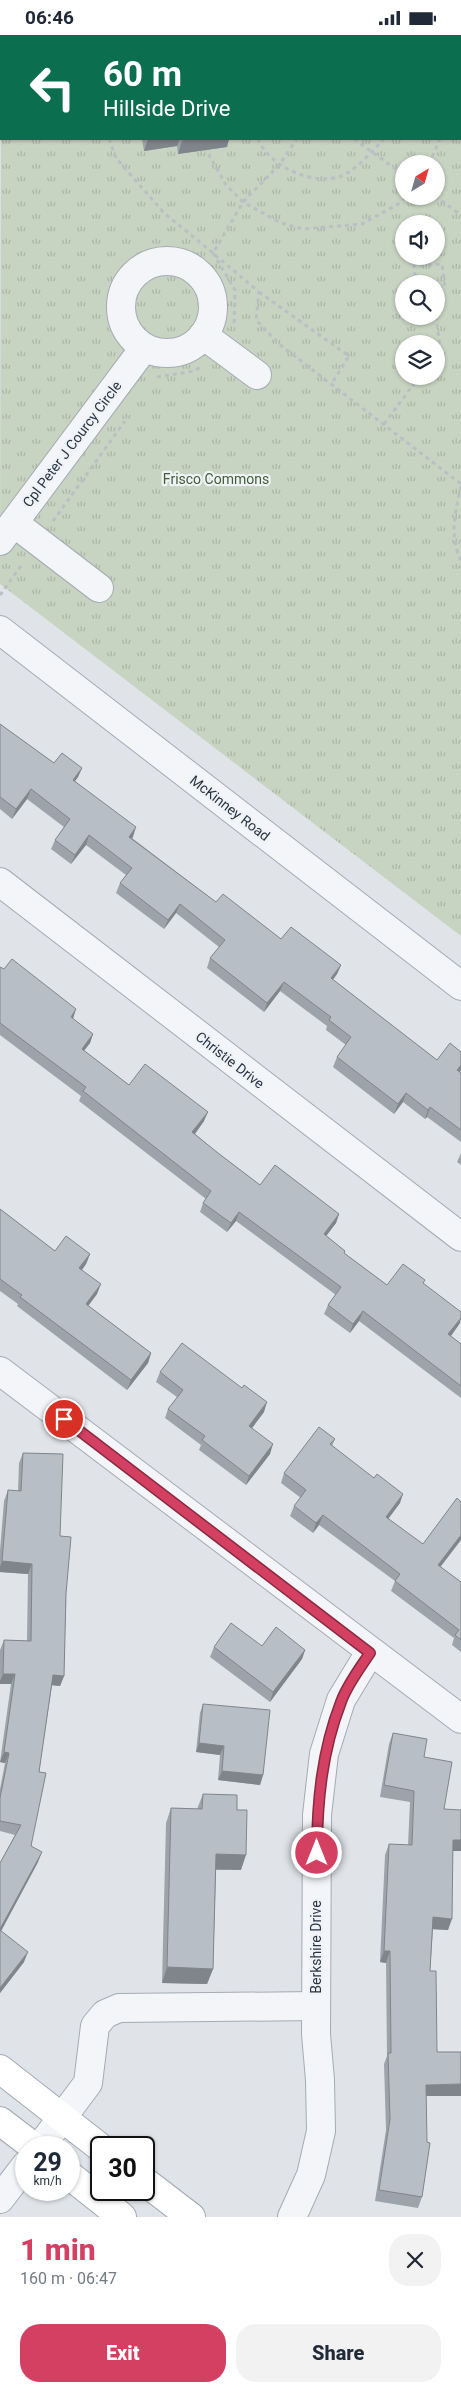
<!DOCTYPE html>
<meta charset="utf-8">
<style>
body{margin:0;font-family:Roboto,sans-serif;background:#f2f2f3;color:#1f2937;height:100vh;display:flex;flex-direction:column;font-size:19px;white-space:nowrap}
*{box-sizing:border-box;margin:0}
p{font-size:16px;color:#747a83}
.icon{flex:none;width:28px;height:28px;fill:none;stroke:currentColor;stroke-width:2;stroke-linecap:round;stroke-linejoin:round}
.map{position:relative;height:2182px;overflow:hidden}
.panel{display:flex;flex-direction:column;background:#fff;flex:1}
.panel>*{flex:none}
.hud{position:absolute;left:0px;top:0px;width:461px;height:105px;box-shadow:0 1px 4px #0004;background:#0b6e4f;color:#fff;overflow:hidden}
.needle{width:32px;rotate:37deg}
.fabs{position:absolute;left:395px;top:120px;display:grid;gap:10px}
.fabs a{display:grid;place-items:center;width:50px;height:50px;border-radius:50%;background:#fff;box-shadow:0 1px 4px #0004;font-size:25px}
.speed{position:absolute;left:15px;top:2101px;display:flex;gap:10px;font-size:25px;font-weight:700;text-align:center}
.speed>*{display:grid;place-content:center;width:65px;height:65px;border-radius:50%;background:#fff;box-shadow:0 1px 4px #0004;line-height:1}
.speed small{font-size:12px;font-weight:400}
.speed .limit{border:2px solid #111;border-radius:8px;background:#fff;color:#111}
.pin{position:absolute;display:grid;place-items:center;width:42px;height:42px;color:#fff;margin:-21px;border:2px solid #fff;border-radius:50%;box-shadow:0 1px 5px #0007}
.me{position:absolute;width:55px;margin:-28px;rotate:0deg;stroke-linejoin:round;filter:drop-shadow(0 0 4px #0008)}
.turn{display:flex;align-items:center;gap:18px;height:105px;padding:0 20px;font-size:22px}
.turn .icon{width:65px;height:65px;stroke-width:2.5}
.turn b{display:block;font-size:35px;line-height:42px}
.round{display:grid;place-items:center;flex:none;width:52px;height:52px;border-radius:20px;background:#f2f2f3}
.overview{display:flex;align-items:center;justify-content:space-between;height:85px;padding:0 20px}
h1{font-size:30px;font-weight:800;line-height:38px;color:#d34062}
.cta{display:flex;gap:10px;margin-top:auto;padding:10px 20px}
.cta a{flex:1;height:58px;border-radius:20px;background:#d34062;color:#fff;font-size:20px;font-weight:800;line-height:58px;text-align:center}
.cta a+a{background:#f2f2f3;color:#1f2937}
.status{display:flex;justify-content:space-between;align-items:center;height:35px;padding:0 25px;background:#fff;direction:ltr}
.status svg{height:14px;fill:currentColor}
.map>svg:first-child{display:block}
.grass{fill:url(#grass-tufts);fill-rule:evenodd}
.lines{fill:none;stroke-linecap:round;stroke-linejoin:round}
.minor-casing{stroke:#a5abb3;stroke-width:30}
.major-casing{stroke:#9faab6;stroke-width:30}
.path{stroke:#babfc5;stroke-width:3;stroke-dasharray:4 4;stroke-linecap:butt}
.minor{stroke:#f3f5f8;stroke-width:28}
.major{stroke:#fff;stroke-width:28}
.wall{fill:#9da3aa}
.shaded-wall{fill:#80858b}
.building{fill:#b7bec6;stroke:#80858b}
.route-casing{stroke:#892a40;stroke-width:12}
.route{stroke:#d34062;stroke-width:9}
.labels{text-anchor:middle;stroke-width:4.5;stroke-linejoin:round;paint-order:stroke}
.street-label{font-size:14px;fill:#283341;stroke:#eff3f7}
.park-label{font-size:14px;fill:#405e34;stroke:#eff3f7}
</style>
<div class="status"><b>06:46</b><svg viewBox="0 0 49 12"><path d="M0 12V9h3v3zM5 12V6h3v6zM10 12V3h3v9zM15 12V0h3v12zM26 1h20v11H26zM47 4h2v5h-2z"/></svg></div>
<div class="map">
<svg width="461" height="2182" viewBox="0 0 461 2182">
<defs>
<pattern id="grass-tufts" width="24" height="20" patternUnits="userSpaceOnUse" patternTransform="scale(1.25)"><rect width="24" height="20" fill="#c7d4c1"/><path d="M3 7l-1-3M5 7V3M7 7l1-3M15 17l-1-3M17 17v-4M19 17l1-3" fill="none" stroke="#abb6a7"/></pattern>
</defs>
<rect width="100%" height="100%" fill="#e0e4e9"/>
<!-- grass -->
<path class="grass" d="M38,0H461V901L0,549L1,49V104H460V1ZM404,129H436V161H404ZM404,189H436V221H404ZM404,249H436V281H404ZM404,309H436V341H404Z"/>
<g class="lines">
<defs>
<g id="minor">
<circle cx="167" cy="272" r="46"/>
<path d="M203,300L257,340"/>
<path d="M14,488L99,553"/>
<path d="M0,506L144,313"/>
<path d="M0,595L461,951"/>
<path d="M0,847L461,1202"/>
<path d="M0,1336L461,1684"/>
<path d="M40,2112L88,2048L95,1991L105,1979L119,1973L316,1971"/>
<path d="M0,2164L26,2130"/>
<path d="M292,2182L311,2140L321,2096L320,2045L316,1999L317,1780L324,1719L341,1665L370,1617"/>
</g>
<g id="major">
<path d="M0,2034L101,2113"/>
<path d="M0,2086L34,2112"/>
<path d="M69,2140L122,2182"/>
<path d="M144,2146L191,2182"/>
</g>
</defs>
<!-- minor casing -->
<use href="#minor" class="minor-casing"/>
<!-- major casing -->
<use href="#major" class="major-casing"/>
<!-- path -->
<g class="path">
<path d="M220,0L221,1"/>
<path d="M419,0L420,1"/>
<path d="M429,0L431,1"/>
<path d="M91,1V0"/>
<path d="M311,1H320"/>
<path d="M377,1L378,0"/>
<path d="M460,24H461"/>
<path d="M109,104L116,123L164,178L213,218L243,167L279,130L297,104"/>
<path d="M204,104L205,113L226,150L243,167L281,188L303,194L362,189L400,168L406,161"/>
<path d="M258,104C268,132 320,155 347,138C361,130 373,115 384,104"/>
<path d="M354,104L404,140"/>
<path d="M429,129L440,104"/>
<path d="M435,161L461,180"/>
<path d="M213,218L235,255L234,291"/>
<path d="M215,220L259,257L256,285L279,309L461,449"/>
<path d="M416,249L414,231L442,229L445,252L436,253"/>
<path d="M259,257L349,321L332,348"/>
<path d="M436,281L442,328L436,334"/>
<path d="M157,342L195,336L200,332"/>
<path d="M384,389L416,346L424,341"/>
<path d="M461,451C455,477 449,501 461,526"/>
<path d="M53,486L125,386"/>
<path d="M0,560L23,528"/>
</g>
<!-- minor -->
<use href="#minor" class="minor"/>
<!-- major -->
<use href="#major" class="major"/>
</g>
<!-- wall -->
<g class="wall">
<path d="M142,104H229L227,112L178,119L177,111L144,116Z"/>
<path d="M0,689L54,728L82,733L78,742L75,746L133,802L132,803L216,867L281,904L341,930L337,939L333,945L437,1025L461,1035L460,1037L461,1038V1107L427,1082L425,1084L403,1067L394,1079L333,1032L337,1022L346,1010L326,995L327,991L280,956L264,977L207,933L210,923L219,912L176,878L164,894L116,858L120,848L126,840L86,810L71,829L51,814L55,805L64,792L27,764L12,784L0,774Z"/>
<path d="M0,932L93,999L90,1008L84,1016L129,1050L204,1086L195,1099L218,1118L260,1150L339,1179L336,1188L326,1201L345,1216L344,1218L387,1250L423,1248L460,1288L451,1301L461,1309V1363L359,1286L350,1298L324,1279L328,1270L336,1260L236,1186L227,1197L200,1177L203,1168L206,1164L79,1066L81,1061L0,1000Z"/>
<path d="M461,1118V1130L457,1127Z"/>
<path d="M0,1174L55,1216L90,1219L86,1229L82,1235L97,1259L88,1271L151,1318L148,1328L127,1355L17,1271L18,1269L0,1256Z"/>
<path d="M160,1337L264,1377L252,1393L270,1419L246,1450L199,1415L201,1410L165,1383L168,1374L177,1362L156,1347Z"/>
<path d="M335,1404L332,1411L400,1468L388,1483L441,1532L461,1547V1617L452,1610L454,1603L391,1556L395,1546L319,1490L313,1498L290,1481L294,1471L301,1463L281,1448L284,1438Z"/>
<path d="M23,1418L60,1501L66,1559L64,1641L60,1651L52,1650L39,1737L31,1811L38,1827L1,1896L24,1927L0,1958V1828L15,1800L0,1796V1754L5,1728L0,1727L11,1649H0V1615L4,1605L27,1606L28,1539L0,1537V1515L4,1466L8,1455L18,1456L19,1428Z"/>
<path d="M262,1611L305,1615L302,1624L270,1667L210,1622L214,1612Z"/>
<path d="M203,1669L263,1740L260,1750L218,1745L220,1720L196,1717L200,1678Z"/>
<path d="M393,1698L424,1722L444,1774L453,1816L448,1895L433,1894L430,1936L422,2162L418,2173L375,2166L386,2095L384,2029L387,2021L386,1928L380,1927L385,1820L389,1809L408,1810L410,1767L380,1762L389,1709Z"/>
<path d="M203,1759L237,1775L241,1835H216L213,1934L207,1949L162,1948L166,1788L171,1773L197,1774Z"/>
</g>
<!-- shaded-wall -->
<g class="shaded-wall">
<path d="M148,104H180L177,111L144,116Z"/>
<path d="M199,104H229L227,112L178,119L182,106Z"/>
<path d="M82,733L78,742L69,754L73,745Z"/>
<path d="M31,754L27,764L12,784L16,774Z"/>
<path d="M136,792L133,802L126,811L129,802Z"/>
<path d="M89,800L86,810L71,829L75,820Z"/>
<path d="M180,869L176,878L164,894L168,885Z"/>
<path d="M341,930L337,939L327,952L331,943Z"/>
<path d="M284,947L280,956L264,977L267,968Z"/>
<path d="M76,974L73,984L71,982Z"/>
<path d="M93,999L90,1008L78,1023L82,1014Z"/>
<path d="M461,1030V1035L454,1045L457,1035Z"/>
<path d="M406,1058L403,1067L394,1079L398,1069Z"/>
<path d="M430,1072L427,1082L425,1084L428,1075Z"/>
<path d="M208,1077L204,1086L189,1107L192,1097Z"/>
<path d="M239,1177L236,1186L227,1197L231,1188Z"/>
<path d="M339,1179L336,1188L320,1209L324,1199Z"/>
<path d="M90,1219L86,1229L76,1243L79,1233Z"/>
<path d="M101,1249L97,1259L82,1279L86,1269Z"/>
<path d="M363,1276L359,1286L350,1298L353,1289Z"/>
<path d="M461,1283L460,1288L445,1309L448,1299Z"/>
<path d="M151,1318L148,1328L127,1355L131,1345Z"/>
<path d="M267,1367L264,1377L246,1401L249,1391Z"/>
<path d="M273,1409L270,1419L246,1450L249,1441Z"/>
<path d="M403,1459L400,1468L383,1491L386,1482Z"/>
<path d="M323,1480L319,1490L313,1498L316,1488Z"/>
<path d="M461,1500V1505L435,1539L438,1530Z"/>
<path d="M2,1526L32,1529L28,1539L0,1537V1532Z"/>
<path d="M305,1615L302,1624L270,1667L273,1657Z"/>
<path d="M3,1639H15L11,1649H0V1646Z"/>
<path d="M53,1640L64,1641L60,1651L49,1650Z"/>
<path d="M199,1708L224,1711L220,1720L196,1717Z"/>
<path d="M4,1717L9,1718L5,1728L0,1727Z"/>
<path d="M222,1736L263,1740L260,1750L218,1745Z"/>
<path d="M453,1805H461V1816H449Z"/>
<path d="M42,1817L38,1827L0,1898V1894Z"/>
<path d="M216,1819L246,1820L241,1835L210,1834Z"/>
<path d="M433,1882L452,1884L448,1895L429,1894Z"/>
<path d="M384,1916H390L386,1928L380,1927Z"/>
<path d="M28,1917L24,1927L0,1958V1953Z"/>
<path d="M167,1932L213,1934L207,1949L162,1948Z"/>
<path d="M461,2049V2061H421L426,2050Z"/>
</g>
<!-- building -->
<g class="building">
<path d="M182,104H199L182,106Z"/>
<path d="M0,689L54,728L62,718L82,733L73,745L136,792L129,802L216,867L223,859L281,904L291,892L341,930L331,943L437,1025L450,1008L461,1017V1030L457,1035L461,1038V1095L430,1072L428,1075L406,1058L398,1069L337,1022L351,1002L329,985L331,982L284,947L267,968L210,923L225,905L180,869L168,885L120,848L132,833L89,800L75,820L55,805L70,784L31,754L16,774L0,762Z"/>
<path d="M12,924L76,974L71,982L93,999L82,1014L129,1050L145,1029L208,1077L192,1097L218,1118L260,1150L275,1130L339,1179L324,1199L345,1216L344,1218L387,1250L403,1229L425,1245L423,1248L461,1277V1283L448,1299L461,1309V1351L363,1276L353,1289L328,1270L341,1252L239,1177L231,1188L203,1168L211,1156L83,1056L86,1052L0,988V932L4,934Z"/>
<path d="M0,1174L55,1216L66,1201L90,1219L79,1233L101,1249L86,1269L151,1318L131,1345L20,1262L22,1260L0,1244Z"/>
<path d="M182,1308L242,1353L244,1350L267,1367L249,1391L273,1409L249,1441L202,1405L205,1401L168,1374L183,1355L160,1337Z"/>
<path d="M319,1392L335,1404L330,1409L374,1443L377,1439L403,1459L386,1482L423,1509L457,1463L461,1467V1500L438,1530L461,1547V1605L455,1600L459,1595L395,1546L400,1539L323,1480L316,1488L294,1471L306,1455L284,1438Z"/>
<path d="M23,1418L63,1419L60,1501L71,1502L66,1559L64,1641L53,1640L39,1737L46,1738L31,1811L42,1817L0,1894V1828L21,1790L0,1786V1763L9,1718L4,1717L15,1639H3L4,1605L31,1606L32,1529L2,1526L8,1455L21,1456Z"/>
<path d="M231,1588L262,1611L276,1592L305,1615L273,1657L214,1612Z"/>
<path d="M203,1669L270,1675L263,1740L222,1736L224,1711L199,1708Z"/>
<path d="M393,1698L427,1704L424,1722L452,1727L444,1774L461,1775V1805H453L452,1884L433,1882L430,1936H436L437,2017H461V2049L426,2050L427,2107L430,2108L422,2162L379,2155L390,2084L388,2018H391L390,1916H384L389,1809L412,1810L414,1756L384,1750Z"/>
<path d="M203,1759L237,1760V1775H247L246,1820L216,1819L213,1934L167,1932L171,1773L202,1774Z"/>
<path d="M0,1895L28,1917L0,1953Z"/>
</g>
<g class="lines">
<defs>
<path id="route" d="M64,1384L370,1618C360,1633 347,1650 341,1667C322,1716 317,1766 317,1818"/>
</defs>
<!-- route casing -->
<use href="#route" class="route-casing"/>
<!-- route -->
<use href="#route" class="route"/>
</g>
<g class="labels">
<!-- street labels -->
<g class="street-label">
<text transform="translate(72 409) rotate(-53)" y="5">Cpl Peter J Courcy Circle</text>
<text transform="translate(230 773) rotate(38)" y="5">McKinney Road</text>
<text transform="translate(230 1025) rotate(38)" y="5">Christie Drive</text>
<text transform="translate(316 1912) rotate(-90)" y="5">Berkshire Drive</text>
</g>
<!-- park labels -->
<g class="park-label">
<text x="216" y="449">Frisco Commons</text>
</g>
</g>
</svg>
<div class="fabs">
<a><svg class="needle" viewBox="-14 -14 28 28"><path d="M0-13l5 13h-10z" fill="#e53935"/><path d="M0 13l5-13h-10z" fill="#747a83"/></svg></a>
<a><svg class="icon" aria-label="sound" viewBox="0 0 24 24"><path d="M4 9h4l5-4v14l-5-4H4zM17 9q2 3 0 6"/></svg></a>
<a><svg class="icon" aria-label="search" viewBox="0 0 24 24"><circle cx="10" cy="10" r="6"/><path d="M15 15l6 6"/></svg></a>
<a><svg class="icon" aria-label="layers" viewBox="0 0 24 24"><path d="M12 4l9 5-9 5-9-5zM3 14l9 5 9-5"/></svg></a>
</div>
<div class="speed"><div>29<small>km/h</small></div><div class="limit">30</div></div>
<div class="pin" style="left:64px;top:1384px;background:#d93025"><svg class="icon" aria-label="arrive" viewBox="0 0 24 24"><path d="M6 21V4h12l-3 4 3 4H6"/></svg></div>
<svg class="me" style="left:317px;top:1818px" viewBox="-20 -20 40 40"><circle r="17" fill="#d34062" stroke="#fff" stroke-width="3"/><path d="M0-11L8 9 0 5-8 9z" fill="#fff"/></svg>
<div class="hud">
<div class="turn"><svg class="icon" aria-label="left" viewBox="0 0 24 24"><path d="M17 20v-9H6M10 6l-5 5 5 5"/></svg><div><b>60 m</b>Hillside Drive</div></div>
</div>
</div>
<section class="panel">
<div class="overview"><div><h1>1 min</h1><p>160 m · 06:47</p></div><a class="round"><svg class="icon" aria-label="close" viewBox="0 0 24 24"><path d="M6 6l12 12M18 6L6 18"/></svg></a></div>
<div class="cta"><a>Exit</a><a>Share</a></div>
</section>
